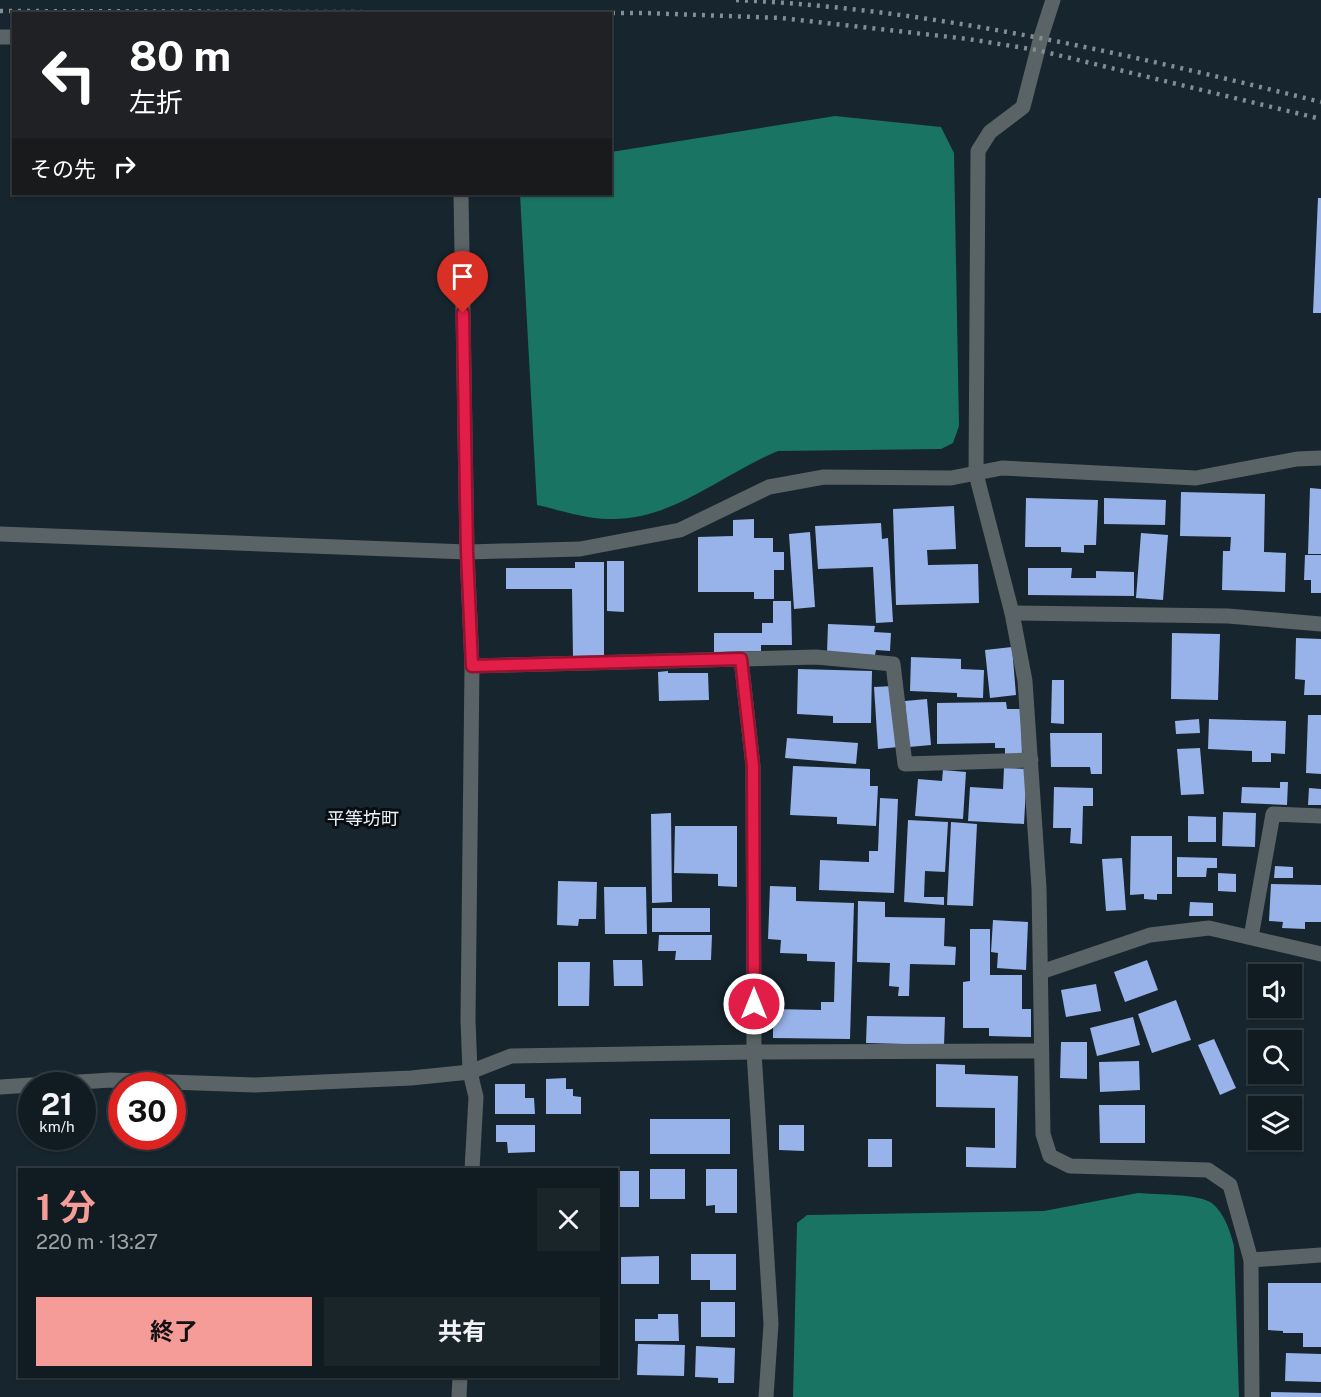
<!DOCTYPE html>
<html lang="ja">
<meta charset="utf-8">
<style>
body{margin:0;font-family:"Public Sans","Noto Sans JP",sans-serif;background:#1a252a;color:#f1f3f6;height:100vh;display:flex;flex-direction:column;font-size:22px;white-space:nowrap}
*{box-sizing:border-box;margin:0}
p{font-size:20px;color:#9ca1a5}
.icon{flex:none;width:33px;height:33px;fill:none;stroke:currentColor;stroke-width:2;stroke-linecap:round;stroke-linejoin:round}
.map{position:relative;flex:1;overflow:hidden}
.panel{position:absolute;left:18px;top:1168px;width:600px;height:210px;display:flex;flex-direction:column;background:#111c22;border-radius:0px;box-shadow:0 2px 4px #0004,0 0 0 2px #303a40}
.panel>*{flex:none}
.banner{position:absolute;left:12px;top:12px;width:600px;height:183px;border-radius:0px;box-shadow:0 2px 4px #0004,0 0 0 2px #303a40;background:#202124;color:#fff;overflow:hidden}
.buttons{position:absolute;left:1248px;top:964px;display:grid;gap:12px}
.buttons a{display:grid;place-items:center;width:54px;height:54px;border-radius:0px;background:#111c22;box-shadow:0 2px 4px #0004,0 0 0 2px #303a40;font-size:30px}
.speed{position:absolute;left:18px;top:1072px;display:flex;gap:12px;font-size:30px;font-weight:700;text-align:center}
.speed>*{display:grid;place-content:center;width:78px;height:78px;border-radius:50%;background:#111c22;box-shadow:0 2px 4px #0004,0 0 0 2px #303a40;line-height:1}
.speed small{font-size:15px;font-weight:400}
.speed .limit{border:9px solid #d22;background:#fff;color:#111}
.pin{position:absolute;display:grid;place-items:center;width:51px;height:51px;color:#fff;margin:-62px -26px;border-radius:50% 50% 50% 0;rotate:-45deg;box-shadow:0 0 6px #0007}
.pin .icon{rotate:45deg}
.me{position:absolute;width:66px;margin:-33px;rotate:0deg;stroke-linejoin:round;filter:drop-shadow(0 0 4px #0008)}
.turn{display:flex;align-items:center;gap:21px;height:126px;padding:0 18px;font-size:27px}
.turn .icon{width:78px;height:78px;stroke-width:2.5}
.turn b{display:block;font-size:42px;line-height:51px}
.then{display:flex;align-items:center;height:57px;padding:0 18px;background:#0003;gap:12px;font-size:22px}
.round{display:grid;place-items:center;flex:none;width:63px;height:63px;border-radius:0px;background:#1a252a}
.headline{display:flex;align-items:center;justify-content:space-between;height:102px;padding:0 18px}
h1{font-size:36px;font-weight:700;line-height:45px;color:#f59b98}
.primary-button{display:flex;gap:12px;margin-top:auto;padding:12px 18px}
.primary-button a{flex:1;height:69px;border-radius:0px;background:#f59b98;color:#111;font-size:24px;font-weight:700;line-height:69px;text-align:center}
.primary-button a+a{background:#1a252a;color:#f1f3f6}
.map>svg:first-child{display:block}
.water{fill:#197464}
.building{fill:#98b2ea}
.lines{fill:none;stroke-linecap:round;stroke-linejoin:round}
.minor{stroke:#5a6365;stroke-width:15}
.rail{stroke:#828d95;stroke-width:4.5;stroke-dasharray:3 6;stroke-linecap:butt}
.route-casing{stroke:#92132f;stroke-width:15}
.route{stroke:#e11d48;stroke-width:10}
.labels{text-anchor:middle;stroke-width:6;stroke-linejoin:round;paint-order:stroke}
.neighbourhood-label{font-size:18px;fill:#ecf5fb;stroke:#080d11}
</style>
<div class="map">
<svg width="1321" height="1397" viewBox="0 0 1321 1397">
<rect width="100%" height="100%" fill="#17252e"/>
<!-- water -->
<g class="water">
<path d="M835,116L941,127L954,153L959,426L953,443L941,449L778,451C722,474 672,521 609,519C585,519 560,510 537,505L520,194H610L611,152Z"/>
<path d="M1138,1193C1155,1195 1200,1193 1213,1204C1225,1215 1230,1231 1234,1246L1239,1397H793L797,1223L807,1215L1044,1211Z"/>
</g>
<!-- building -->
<g class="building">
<path d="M1318,198H1321V313H1313Z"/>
<path d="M1310,488L1321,489V554H1308Z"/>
<path d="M1181,492L1265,494L1264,552L1286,553L1285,592L1222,590L1223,551H1230L1231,537L1180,536Z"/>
<path d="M1026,498L1098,500L1096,545H1084V553L1061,552V547H1025Z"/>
<path d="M1104,498L1166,500L1165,525L1104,524Z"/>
<path d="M954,506L956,549L927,550L928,565L978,564L979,603L896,605L893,509Z"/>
<path d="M754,519V538H773V552H784V570H774V599H754V592H698V537L733,536V520Z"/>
<path d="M881,523L882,539L888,538L893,622L876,623L873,567L818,569L815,526Z"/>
<path d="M810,532L815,607L794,609L789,534Z"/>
<path d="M1141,533L1168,535L1163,600L1136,598Z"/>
<path d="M1305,555H1321V593H1311V580H1304Z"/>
<path d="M607,561H624V612L607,611Z"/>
<path d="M575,562H604V658H573L572,589H506V568H575Z"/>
<path d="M1028,568H1072L1071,578H1096V571L1134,572V596L1028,595Z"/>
<path d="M773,601H791L792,645H761V651L714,652V633H762V623H773Z"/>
<path d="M828,624L875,626L874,632L891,633L890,651L876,650L875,655L827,653Z"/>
<path d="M1172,633L1220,634L1218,700L1171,699Z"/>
<path d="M1296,638L1321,639V695H1304L1305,680L1295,679Z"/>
<path d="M1012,647L1016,695L990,698L985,650Z"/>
<path d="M911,657L961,659V669L984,670L983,698L957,697V693L910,691Z"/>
<path d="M798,669L872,671L871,723H833V716L797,714Z"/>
<path d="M668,671V673H708L709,700L659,701L658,672Z"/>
<path d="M1052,680H1064V724L1051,723Z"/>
<path d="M894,686L898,747L878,749L874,687Z"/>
<path d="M927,699L931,745L909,747L905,701Z"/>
<path d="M1006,702L1007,709H1021L1022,756H1005V748H995V743L937,744V703Z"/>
<path d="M1308,715H1321V774L1306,773Z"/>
<path d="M1199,719L1200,733L1176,734L1175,721Z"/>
<path d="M1209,719L1286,721L1285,754L1271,753V762H1252V751L1208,749Z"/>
<path d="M1050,733H1102V774H1091L1090,767H1051Z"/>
<path d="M787,738L858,743L856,764L785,758Z"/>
<path d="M1200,748L1204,794L1181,795L1177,749Z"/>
<path d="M793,766L870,769V786H878L876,826L837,824V817L790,815Z"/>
<path d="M1004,768L1027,769L1024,824L968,821L970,787L1003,789Z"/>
<path d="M943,770L966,772L963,819L915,816L918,779L942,781Z"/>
<path d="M1280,782H1288L1287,805L1241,803L1242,787L1280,788Z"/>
<path d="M1054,787L1093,788V806H1083L1082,844L1070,843L1071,828H1053Z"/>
<path d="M1309,788L1321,789V805H1308Z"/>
<path d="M880,798L898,799L894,893L819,890L820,860L869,862V851H878Z"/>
<path d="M1223,812L1256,813L1255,847L1222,846Z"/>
<path d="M671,813L672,902L652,903L651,814Z"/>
<path d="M1188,816L1216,817V842H1188Z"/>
<path d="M908,820L948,822L945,872L925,871L924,897H944V905L904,902Z"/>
<path d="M951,822L977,824L973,906L947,905Z"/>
<path d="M675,826H737V887L718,886V874L674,873Z"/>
<path d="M1131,836H1172V894H1157V900L1144,899V894L1130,895Z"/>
<path d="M1177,857L1217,858V868H1207L1206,877H1177Z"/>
<path d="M1122,858L1126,910L1106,911L1102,859Z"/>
<path d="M1275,866L1293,867V878H1274Z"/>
<path d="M1218,873L1236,874V892L1218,891Z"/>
<path d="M558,881L597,882L596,919H579L578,926L557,925Z"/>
<path d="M1271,884L1321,885V922H1305V929L1282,928L1283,922L1269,921Z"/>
<path d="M770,886L796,887V901L854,903L850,1039L773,1038V1009L821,1010V1002H834L835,962L807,961V954L780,953L781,940L768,939Z"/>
<path d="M604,887H646L647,934H605Z"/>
<path d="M858,901L885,902V917L945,918L944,946L956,947L955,965L910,964L909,996H898L899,987L889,986L890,963L857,962Z"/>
<path d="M1190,902L1213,903V916H1189Z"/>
<rect x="652" y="908" width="58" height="24"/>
<path d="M993,920L1028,922L1026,970L997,968L998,953L991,952Z"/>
<path d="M970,929H990V975H1022V1009H1031V1037L989,1036V1028H963V982L970,981Z"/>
<path d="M659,935H712L711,960H675L676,951H658Z"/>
<path d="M613,960H642L643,986H614Z"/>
<path d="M1147,960L1158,990L1125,1002L1114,972Z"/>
<path d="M558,962H590L589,1006H558Z"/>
<path d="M1096,984L1101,1011L1066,1017L1061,990Z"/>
<path d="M1176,1000L1191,1040L1152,1053L1138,1014Z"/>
<path d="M867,1016L945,1017L944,1045L866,1043Z"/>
<path d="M1133,1017L1140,1045L1097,1056L1090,1028Z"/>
<path d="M1214,1039L1236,1088L1220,1095L1198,1045Z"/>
<path d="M1061,1042H1087V1079L1060,1078Z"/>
<path d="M1139,1061L1140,1090L1100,1092L1099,1062Z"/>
<path d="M936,1064L965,1065V1074L1018,1076L1016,1168L966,1167V1147L995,1148V1108L936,1107Z"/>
<path d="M566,1078V1089H573V1096L581,1097V1114H546V1079Z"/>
<path d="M495,1084H525V1098H534L535,1114H495Z"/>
<path d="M1099,1105H1145V1143H1100Z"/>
<rect x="650" y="1119" width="80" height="35"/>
<path d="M496,1125H535V1152L508,1153L507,1142H496Z"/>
<path d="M779,1125H804V1151L779,1150Z"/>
<rect x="868" y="1139" width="24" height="28"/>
<rect x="650" y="1169" width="35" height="30"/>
<path d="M706,1169H737V1213H715V1205L706,1206Z"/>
<rect x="616" y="1171" width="23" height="36"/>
<path d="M691,1254H736V1290H710V1280H691Z"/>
<path d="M659,1256V1284H621V1257Z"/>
<path d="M1268,1283H1321V1347H1303V1333H1283V1331L1268,1330Z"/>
<rect x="701" y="1302" width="34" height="35"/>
<path d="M658,1314H678L679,1341H635V1319H658Z"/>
<path d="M638,1344L685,1345L684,1376L637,1375Z"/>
<path d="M696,1346L735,1348L734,1383H718V1378L695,1377Z"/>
<path d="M1286,1353L1321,1354V1382L1285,1381Z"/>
<path d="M1271,1392L1321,1393V1397H1271Z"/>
</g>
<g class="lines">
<!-- minor -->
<g class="minor">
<path d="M1053,0L1041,37L1023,107L990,132L978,151L976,474L1012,613L1025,681L1039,888L1043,1134L1050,1156L1070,1166L1208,1170L1230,1185L1251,1260L1252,1397"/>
<path d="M0,37H14"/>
<path d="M461,194L467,552L472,666L468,1020L470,1072L476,1097L472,1170"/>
<path d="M0,534L467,552L580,549L680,530L769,487L824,477L951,478L1002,468L1196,478L1297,459L1321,458"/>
<path d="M1012,613L1228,616L1321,624"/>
<path d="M472,666L741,659"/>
<path d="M1251,937L1273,814L1321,816"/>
<path d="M1041,972L1150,935L1209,928L1321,954"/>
<path d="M0,1087L111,1080L255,1085L411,1078L470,1072L511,1056L754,1052L1041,1051"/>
<path d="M1251,1260L1321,1255"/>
<path d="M459,1397L460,1377"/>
<path d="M766,1397L771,1324L754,1052L753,766L741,659L816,657L893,664L905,764L1031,760"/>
</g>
<!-- rail -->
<g class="rail">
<path d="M736,0C936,9 1128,54 1321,102"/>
<path d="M0,11L645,13L781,18L968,39L1037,50L1321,119"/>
</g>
</g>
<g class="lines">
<defs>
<path id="route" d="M463,313L467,552L472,666L741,659L753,766L754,1004"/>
</defs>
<!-- route casing -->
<use href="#route" class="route-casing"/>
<!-- route -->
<use href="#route" class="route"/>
</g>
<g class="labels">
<!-- neighbourhood labels -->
<g class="neighbourhood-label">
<text x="363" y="825">平等坊町</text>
</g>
</g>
</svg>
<div class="buttons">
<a><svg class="icon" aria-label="sound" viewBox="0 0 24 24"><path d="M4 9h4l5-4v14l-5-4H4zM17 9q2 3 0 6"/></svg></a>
<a><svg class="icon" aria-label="search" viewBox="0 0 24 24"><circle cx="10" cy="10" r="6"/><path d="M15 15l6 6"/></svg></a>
<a><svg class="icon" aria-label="layers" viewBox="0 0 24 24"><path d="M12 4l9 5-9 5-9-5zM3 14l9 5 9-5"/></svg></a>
</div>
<div class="speed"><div>21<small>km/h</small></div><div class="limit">30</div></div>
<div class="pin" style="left:463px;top:313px;background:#d93025"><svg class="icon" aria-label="arrive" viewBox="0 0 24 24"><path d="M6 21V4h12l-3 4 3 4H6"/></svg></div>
<svg class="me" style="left:754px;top:1004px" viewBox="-20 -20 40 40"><circle r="17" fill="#e11d48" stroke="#fff" stroke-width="3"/><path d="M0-11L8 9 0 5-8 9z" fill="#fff"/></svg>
<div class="banner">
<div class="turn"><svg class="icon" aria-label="left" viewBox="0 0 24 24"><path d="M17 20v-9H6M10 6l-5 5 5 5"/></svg><div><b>80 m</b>左折</div></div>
<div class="then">その先<svg class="icon" aria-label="right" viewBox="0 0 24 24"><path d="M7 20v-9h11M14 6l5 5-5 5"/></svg></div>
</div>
<section class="panel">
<div class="headline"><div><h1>1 分</h1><p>220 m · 13:27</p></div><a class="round"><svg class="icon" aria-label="close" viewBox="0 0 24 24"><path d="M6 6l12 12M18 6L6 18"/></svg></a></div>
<div class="primary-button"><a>終了</a><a>共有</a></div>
</section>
</div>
